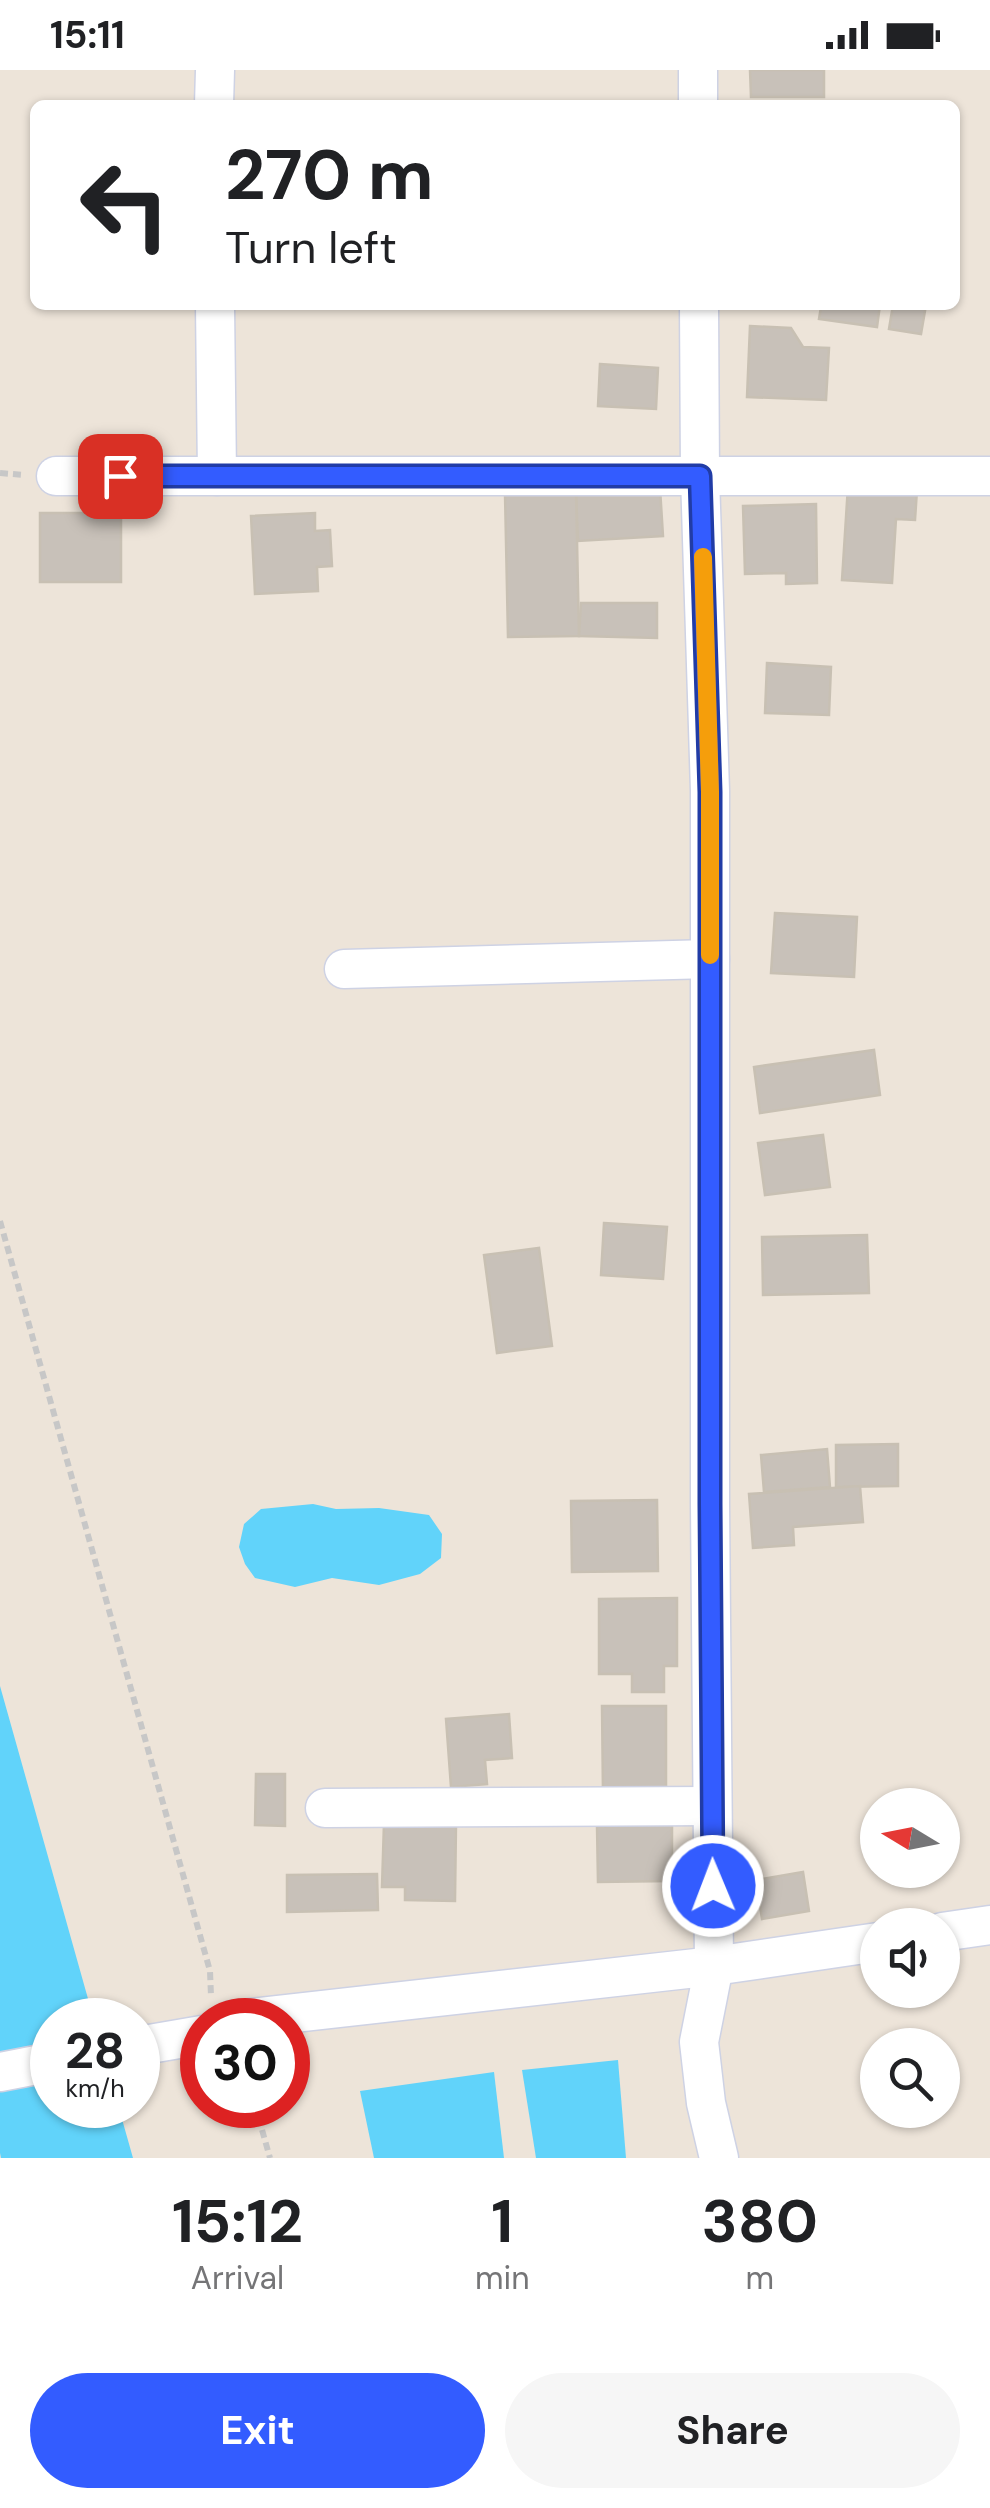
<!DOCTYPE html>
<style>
body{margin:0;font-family:"DM Sans",sans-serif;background:#f6f6f6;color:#202124;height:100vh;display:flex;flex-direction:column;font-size:38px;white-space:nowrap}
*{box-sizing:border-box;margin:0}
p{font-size:32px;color:#757577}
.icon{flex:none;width:55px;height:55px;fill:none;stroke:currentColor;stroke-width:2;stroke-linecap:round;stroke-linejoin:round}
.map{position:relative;height:2088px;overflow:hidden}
.sheet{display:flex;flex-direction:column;background:#fff;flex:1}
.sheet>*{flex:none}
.hud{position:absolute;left:30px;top:30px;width:930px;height:210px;border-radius:15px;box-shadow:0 2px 8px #0004;background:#fff;color:#202124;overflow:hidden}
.needle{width:65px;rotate:280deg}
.buttons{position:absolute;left:860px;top:1718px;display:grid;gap:20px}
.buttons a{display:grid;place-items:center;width:100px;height:100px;border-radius:50%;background:#fff;box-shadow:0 2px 8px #0004;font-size:50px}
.speed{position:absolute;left:30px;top:1928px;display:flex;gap:20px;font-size:50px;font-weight:700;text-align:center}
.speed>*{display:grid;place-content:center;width:130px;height:130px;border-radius:50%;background:#fff;box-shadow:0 2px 8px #0004;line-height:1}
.speed small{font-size:25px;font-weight:400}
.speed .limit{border:15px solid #d22;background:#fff;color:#111}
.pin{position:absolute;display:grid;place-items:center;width:85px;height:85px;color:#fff;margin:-42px;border-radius:20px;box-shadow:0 5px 15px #0006}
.me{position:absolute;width:110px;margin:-55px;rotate:359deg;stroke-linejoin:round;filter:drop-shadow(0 0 8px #0008)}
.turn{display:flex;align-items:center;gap:35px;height:210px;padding:0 30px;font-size:45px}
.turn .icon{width:130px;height:130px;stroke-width:2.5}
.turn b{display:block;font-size:70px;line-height:85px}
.eta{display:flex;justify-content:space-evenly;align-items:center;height:170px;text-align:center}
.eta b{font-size:60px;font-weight:700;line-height:70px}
.cta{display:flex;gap:20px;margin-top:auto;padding:20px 30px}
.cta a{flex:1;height:115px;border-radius:60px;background:#335cff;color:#fff;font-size:40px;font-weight:700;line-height:115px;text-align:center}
.cta a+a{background:#f6f6f6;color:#202124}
.status{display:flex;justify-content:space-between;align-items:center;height:70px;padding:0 50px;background:#fff;direction:ltr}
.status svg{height:28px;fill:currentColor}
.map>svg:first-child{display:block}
.water{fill:#61d3fa}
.building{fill:#c8c1b9;stroke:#c8c0b3;stroke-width:2.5}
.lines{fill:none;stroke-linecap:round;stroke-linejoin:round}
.minor-casing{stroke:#ced2e4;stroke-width:41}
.path{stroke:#c7c7c7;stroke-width:6;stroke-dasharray:8 5;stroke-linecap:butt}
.minor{stroke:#fff;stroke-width:38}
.route-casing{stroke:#213ca6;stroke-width:25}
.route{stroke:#335cff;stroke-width:18}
.slow{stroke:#f59e0b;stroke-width:18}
</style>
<div class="status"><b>15:11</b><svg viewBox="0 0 49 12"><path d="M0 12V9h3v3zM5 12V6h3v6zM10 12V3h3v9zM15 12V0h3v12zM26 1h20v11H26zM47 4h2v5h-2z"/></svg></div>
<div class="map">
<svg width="990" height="2088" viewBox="0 0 990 2088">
<rect width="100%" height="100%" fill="#ede4d9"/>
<!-- water -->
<g class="water">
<path d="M313,1434L336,1439L379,1438L429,1445L442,1464L441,1488L420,1504L379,1515L332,1508L295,1517L255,1508L245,1494L239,1477L244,1454L261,1439Z"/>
<path d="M0,1616L94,1950H52V2035H118L133,2088H1L0,2083Z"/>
<path d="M618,1990L626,2088H536L522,2000Z"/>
<path d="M494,2002L504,2088H374L360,2021Z"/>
</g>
<!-- building -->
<g class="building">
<path d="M750,0H824V27H751Z"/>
<path d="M807,235H880L877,257L819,249L821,237Z"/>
<path d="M893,235H926L921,264L889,259Z"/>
<path d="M750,256L791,258L803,277L829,278L826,330L747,327Z"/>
<path d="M600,294L658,298L656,339L598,336Z"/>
<path d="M848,416L917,420L915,450L896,449L892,513L842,510Z"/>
<path d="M660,418L663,466L578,471L576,422Z"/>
<path d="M576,422L579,566L508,567L505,424Z"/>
<path d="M816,434L817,513L786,514V503L745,504L743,436Z"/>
<rect x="40" y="443" width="81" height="69"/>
<path d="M315,443V461L330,460L332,496L317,497L318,521L255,524L251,446Z"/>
<path d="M581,533H657V568L579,566Z"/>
<path d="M767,593L831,597L829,645L765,643Z"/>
<path d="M775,843L857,847L854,907L771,903Z"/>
<path d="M874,980L880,1025L760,1043L754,997Z"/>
<path d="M823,1065L830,1117L765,1125L758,1073Z"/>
<path d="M604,1153L667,1157L663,1209L601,1205Z"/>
<path d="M867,1165L869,1223L763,1225L762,1167Z"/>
<path d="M539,1178L552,1276L497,1283L484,1185Z"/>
<path d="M898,1374V1416L836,1417V1375Z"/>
<path d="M827,1379L830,1417L764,1422L761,1385Z"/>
<path d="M860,1416L863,1452L793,1457L794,1475L753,1478L749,1424Z"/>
<path d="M657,1430L658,1501L572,1502L571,1431Z"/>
<path d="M677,1528V1596H664V1622H632V1604H599V1529Z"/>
<path d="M602,1636H666V1724H603Z"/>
<path d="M509,1644L512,1688L485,1690L487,1714L451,1717L446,1649Z"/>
<path d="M256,1704H285V1756L255,1755Z"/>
<path d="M384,1753L456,1754L455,1831L405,1830V1817H382Z"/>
<path d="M672,1755V1811L598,1812L597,1756Z"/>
<path d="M803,1802L809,1841L762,1849L756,1810Z"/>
<path d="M377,1804L378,1840L287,1842V1805Z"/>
</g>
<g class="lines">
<defs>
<g id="minor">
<path d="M698,0V35"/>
<path d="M214,35L215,0"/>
<path d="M215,235L217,406"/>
<path d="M699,235L700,406L710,721V1434L714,1896L699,1972L706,2033L719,2088"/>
<path d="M56,406H990"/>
<path d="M344,899L710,889"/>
<path d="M325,1738L712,1736"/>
<path d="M942,1862L990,1855"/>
<path d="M232,1950L714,1896L878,1872"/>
<path d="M138,1976L202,1965"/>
<path d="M0,2002L52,1992"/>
</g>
</defs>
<!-- minor casing -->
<use href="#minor" class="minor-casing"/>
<!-- path -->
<g class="path">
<path d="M0,403L25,405"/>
<path d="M0,1151L210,1901L211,1926"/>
<path d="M255,2035L270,2088"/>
</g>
<!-- minor -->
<use href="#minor" class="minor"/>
</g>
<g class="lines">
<defs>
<path id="route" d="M120,406H700L710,722V1434L713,1816"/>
</defs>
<!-- route casing -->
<use href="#route" class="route-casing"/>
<!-- route -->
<use href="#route" class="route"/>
<!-- slow -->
<path class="slow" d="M703,487L710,722V885"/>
</g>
</svg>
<div class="buttons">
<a><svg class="needle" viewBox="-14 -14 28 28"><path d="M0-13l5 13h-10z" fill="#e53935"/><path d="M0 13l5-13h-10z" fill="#757577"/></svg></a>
<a><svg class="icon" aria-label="sound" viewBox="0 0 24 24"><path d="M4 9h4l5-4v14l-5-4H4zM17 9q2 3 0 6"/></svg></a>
<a><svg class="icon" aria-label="search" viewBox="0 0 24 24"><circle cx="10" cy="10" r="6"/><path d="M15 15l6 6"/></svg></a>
</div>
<div class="speed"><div>28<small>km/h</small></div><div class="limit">30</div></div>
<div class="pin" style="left:120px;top:406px;background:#d93025"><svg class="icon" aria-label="arrive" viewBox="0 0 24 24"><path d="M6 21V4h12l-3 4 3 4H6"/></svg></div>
<svg class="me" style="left:713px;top:1816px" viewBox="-20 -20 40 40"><circle r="17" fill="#335cff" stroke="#fff" stroke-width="3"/><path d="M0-11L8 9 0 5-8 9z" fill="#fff"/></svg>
<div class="hud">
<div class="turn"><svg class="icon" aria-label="left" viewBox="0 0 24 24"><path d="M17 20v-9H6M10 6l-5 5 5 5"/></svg><div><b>270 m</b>Turn left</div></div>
</div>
</div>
<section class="sheet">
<div class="eta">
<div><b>15:12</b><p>Arrival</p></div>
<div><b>1</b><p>min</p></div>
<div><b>380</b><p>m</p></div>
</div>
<div class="cta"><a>Exit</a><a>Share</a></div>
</section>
